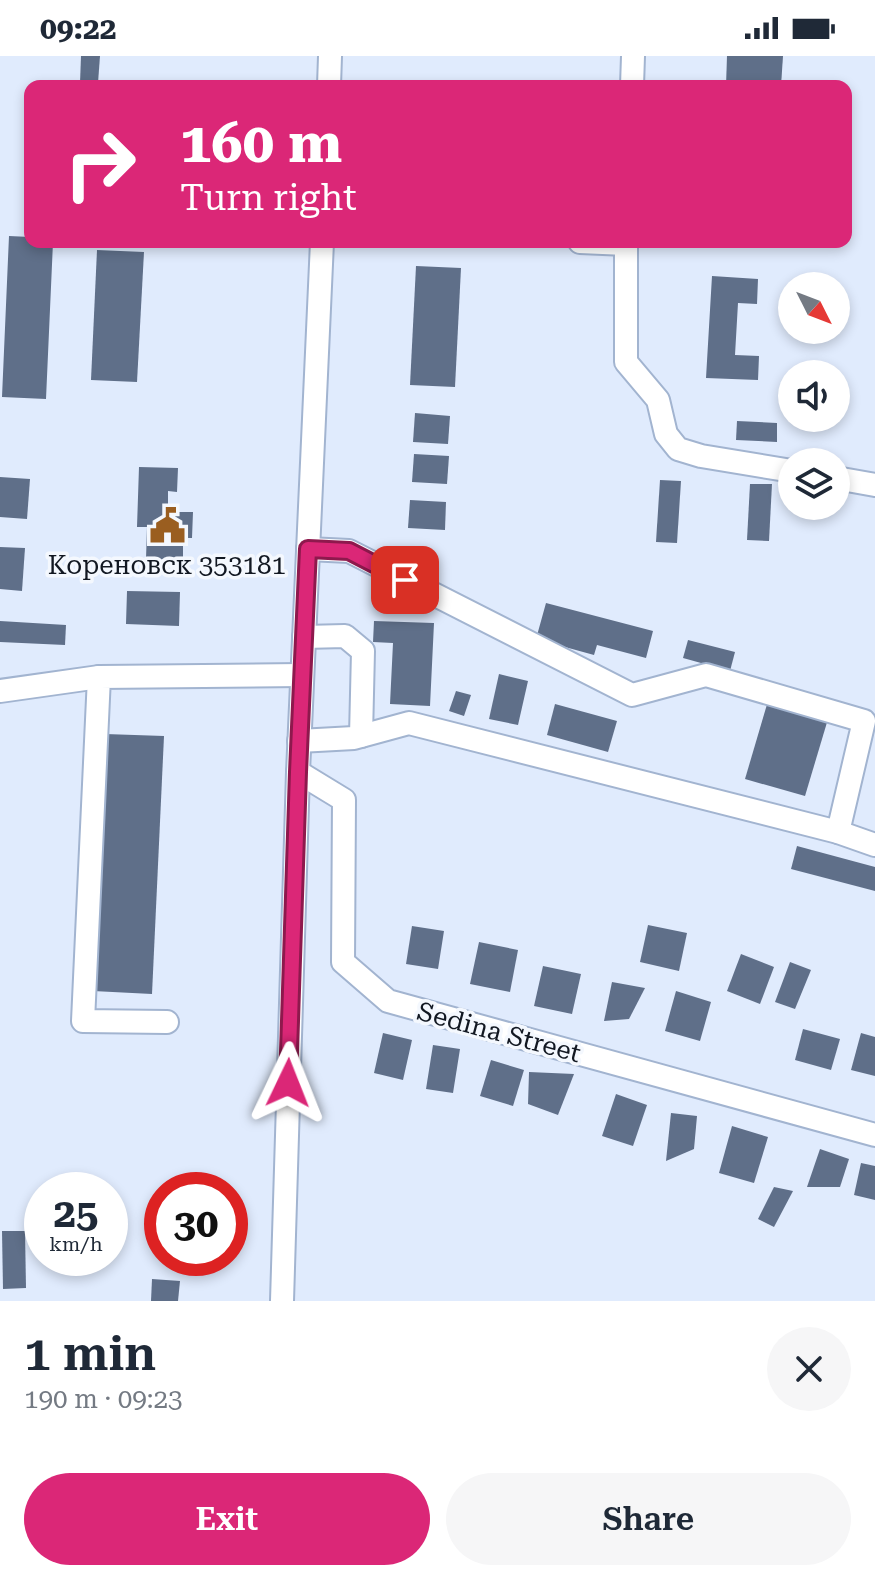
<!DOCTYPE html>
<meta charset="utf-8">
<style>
body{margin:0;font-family:"Roboto Serif",serif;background:#f6f6f7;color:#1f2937;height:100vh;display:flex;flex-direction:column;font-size:30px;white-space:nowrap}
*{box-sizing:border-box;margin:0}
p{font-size:26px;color:#747a83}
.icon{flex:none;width:44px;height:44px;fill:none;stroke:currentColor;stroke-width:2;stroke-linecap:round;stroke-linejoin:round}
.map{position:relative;height:1245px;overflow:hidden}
.drawer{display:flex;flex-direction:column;background:#fff;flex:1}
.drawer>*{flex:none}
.banner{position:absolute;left:24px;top:24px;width:828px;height:168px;border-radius:16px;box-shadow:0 4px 12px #0003;background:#db2777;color:#fff;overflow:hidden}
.needle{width:52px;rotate:132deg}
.tools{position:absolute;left:778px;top:216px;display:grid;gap:16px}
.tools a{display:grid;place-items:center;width:72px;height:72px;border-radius:50%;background:#fff;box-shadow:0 4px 12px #0003;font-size:40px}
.speed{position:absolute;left:24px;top:1116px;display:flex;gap:16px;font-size:40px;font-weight:700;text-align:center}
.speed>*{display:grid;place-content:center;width:104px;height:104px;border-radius:50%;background:#fff;box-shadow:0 4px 12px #0003;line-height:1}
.speed small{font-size:20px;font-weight:400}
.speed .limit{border:12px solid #d22;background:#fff;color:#111}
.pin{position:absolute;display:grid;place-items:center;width:68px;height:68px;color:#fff;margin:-34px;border-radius:16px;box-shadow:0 4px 12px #0006}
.me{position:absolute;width:88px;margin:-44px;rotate:2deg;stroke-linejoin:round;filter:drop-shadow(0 0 6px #0008)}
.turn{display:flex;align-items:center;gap:28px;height:168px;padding:0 24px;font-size:36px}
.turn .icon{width:104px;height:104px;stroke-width:2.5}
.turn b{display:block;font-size:56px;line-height:68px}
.round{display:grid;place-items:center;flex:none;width:84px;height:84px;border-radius:42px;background:#f6f6f7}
.overview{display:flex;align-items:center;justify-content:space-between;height:136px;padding:0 24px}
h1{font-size:48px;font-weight:600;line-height:60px}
.cta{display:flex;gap:16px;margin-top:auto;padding:16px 24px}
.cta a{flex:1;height:92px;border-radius:48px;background:#db2777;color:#fff;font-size:32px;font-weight:600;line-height:92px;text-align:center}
.cta a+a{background:#f6f6f7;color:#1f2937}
.status{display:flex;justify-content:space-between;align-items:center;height:56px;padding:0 40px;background:#fff;direction:ltr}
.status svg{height:22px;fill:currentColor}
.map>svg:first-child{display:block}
.building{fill:#5f6f89}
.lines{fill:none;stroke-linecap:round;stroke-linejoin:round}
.minor-casing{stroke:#a2b4d0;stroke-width:26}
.minor{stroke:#fff;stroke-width:22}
.route-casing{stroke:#8e194d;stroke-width:20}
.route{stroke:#db2777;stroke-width:14}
.labels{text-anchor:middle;stroke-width:7;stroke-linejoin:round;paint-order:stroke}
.poi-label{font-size:26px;fill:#121822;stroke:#f4f8fe}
.street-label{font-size:26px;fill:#121822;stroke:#f4f8fe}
</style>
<div class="status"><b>09:22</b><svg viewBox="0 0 49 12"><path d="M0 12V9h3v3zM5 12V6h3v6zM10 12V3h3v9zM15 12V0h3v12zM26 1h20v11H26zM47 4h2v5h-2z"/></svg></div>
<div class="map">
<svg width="875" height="1245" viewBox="0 0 875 1245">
<rect width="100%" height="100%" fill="#e0ebfd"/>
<!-- building -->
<g class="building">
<path d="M81,0H100L98,27H80Z"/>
<path d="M727,0H783L781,30H726Z"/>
<path d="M9,180L30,181V186H53L46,343L2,341Z"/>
<path d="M97,194L144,196L137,326L91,324Z"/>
<path d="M416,210L461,212L455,331L410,329Z"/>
<path d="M712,220L758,223L757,248L738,247L735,299L759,300L758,324L706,322Z"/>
<path d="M415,357L450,360L448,388L413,386Z"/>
<path d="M737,365L777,367V386L736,384Z"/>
<path d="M414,398L449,400L447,428L412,426Z"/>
<path d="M139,411L178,412L177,436L168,435V456H193L192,482H183V504L146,503L147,471H137Z"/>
<path d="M0,421L30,423L27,463L0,461Z"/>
<path d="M660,424L681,425L677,487L656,486Z"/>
<path d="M750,428H772L769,485L747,484Z"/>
<path d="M410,444L446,446L445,474L408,472Z"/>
<path d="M0,491L25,492L22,535L0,533Z"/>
<path d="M127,535L180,536L179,570L126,568Z"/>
<path d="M546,547L653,575L646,602L597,589L594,599L536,583Z"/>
<path d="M0,565L66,569L65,589L0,586Z"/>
<path d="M374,565L434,567L430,650L390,648L393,587L373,586Z"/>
<path d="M688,584L735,596L730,615L683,602Z"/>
<path d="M499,618L528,625L518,669L489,663Z"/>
<path d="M456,635L471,639L464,660L449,655Z"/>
<path d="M768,645L828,663L805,740L745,723Z"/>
<path d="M555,648L617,665L608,696L547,679Z"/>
<path d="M105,678L164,680L152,938L93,935Z"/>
<path d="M797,790L875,811V835L791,813Z"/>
<path d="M648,869L687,877L679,915L640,906Z"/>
<path d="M412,870L444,875L438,913L406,908Z"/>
<path d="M479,886L518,894L510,936L470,928Z"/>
<path d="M741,898L774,911L760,948L727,935Z"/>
<path d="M790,906L811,914L795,953L775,946Z"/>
<path d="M543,910L581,918L572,958L534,950Z"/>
<path d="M612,926L645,932L629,963L604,965Z"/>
<path d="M676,935L711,946L700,985L665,975Z"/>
<path d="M803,973L840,983L831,1014L795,1004Z"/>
<path d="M383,977L412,984L403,1024L374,1017Z"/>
<path d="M861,977L875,981V1020L851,1014Z"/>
<path d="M433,989L460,993L453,1037L426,1033Z"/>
<path d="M491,1004L524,1014L513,1050L480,1040Z"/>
<path d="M529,1016L574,1018L558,1059L528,1048Z"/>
<path d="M616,1038L647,1049L633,1090L602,1080Z"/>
<path d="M671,1057L697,1060L694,1093L666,1105Z"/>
<path d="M732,1070L768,1081L754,1127L719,1117Z"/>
<path d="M820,1093L849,1103L840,1131H807Z"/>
<path d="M861,1107L875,1110V1144L854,1139Z"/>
<path d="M774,1131L793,1135L774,1171L758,1163Z"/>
<path d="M2,1175H25L26,1232L3,1233Z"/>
<path d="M152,1223L180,1225L178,1245H151Z"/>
</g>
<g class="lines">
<defs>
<g id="minor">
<path d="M329,30L330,0"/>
<path d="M632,30L633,0"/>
<path d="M580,186L626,188"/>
<path d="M626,186V306L658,344L666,378L678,393L701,400L792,415"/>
<path d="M836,422L875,429"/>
<path d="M308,493L349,495L632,639L706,619L864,665L838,776"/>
<path d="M304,581L345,580L363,595L361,680"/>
<path d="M0,635L99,621"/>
<path d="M299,685L354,682L409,667L838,776L875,789"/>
<path d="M298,716L344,744L343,906L388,945L875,1079"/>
<path d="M167,966L83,965L99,621L302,619"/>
<path d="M282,1245L298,716L322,186"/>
</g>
</defs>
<!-- minor casing -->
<use href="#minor" class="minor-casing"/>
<!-- minor -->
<use href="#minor" class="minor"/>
</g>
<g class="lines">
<defs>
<path id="route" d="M288,1027L298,716L308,493L349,495L405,524"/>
</defs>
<!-- route casing -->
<use href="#route" class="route-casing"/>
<!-- route -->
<use href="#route" class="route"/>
</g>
<!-- icons -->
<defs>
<symbol id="civic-bare" viewBox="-9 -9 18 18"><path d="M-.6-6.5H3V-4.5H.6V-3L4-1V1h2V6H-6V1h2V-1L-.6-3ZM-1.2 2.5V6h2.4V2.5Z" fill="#9a5e20" stroke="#f4f8fe" stroke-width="2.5" paint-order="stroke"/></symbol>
</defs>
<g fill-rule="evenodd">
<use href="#civic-bare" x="142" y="444" width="51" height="51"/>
</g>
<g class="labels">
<!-- poi labels -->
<g class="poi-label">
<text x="167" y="518">Кореновск 353181</text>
</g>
<!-- street labels -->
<g class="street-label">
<text transform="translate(499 976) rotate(15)" y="9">Sedina Street</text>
</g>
</g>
</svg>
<div class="tools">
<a><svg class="needle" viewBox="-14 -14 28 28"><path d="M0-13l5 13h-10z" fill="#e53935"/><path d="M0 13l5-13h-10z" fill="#747a83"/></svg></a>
<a><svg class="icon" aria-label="sound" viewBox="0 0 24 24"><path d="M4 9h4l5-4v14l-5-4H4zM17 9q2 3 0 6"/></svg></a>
<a><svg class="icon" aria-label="layers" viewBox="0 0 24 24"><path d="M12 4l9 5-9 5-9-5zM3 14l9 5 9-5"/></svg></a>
</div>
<div class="speed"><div>25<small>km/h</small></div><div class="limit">30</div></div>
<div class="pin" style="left:405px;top:524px;background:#d93025"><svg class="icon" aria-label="arrive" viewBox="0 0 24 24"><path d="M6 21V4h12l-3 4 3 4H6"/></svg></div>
<svg class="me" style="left:288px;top:1027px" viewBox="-20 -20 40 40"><path d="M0-17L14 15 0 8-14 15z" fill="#db2777" stroke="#fff" stroke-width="4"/></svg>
<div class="banner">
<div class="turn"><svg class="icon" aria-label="right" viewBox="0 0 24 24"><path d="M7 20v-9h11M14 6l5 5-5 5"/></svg><div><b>160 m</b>Turn right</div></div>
</div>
</div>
<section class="drawer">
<div class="overview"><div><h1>1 min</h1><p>190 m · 09:23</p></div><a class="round"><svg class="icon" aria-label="close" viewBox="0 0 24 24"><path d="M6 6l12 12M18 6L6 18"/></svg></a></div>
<div class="cta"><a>Exit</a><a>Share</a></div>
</section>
